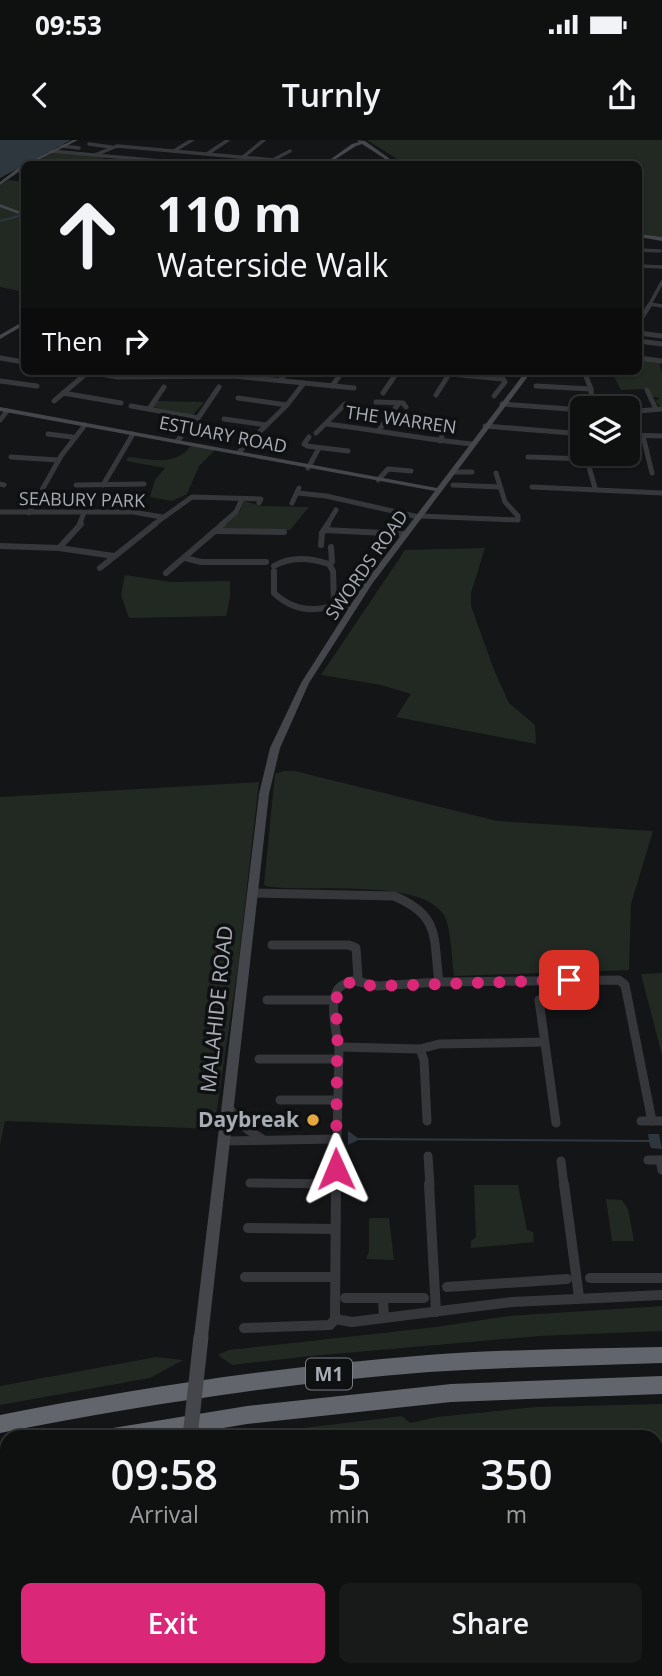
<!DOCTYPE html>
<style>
body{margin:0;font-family:"Open Sans",sans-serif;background:#181919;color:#f1f3f6;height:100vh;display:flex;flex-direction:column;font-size:26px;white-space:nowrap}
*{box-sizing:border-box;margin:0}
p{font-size:23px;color:#9b9d9f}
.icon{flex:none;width:38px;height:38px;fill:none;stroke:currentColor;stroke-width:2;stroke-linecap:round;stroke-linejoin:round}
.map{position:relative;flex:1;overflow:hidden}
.side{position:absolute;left:0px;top:1290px;width:663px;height:247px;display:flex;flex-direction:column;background:#0f1010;border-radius:21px 21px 0 0;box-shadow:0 2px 5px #0004,0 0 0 2px #2f3030}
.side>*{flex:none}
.top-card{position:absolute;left:21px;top:21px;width:621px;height:214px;border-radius:10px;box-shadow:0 2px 5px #0004,0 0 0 2px #2f3030;background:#0f1010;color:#f1f3f6;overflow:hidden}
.buttons{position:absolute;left:570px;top:256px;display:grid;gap:14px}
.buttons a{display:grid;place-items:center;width:70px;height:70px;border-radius:10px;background:#0f1010;box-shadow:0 2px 5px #0004,0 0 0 2px #2f3030;font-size:35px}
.pin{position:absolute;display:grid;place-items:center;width:60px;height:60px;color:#fff;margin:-30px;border-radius:14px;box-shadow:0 4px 10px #0006}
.me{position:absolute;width:77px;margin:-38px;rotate:359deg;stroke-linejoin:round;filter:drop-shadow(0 0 5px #0008)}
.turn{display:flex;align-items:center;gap:24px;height:147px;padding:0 21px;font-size:32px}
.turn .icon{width:91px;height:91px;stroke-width:2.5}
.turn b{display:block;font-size:49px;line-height:60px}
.then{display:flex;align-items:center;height:66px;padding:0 21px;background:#0003;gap:14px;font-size:26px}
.eta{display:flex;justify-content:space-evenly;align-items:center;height:119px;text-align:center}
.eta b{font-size:42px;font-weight:600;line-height:49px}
.action{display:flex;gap:14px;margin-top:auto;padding:14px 21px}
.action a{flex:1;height:80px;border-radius:10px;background:#db2777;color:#fff;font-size:28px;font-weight:600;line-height:80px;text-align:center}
.action a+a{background:#181919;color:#f1f3f6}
.status{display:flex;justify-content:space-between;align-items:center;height:49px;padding:0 35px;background:#0f1010;direction:ltr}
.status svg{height:19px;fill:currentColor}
header{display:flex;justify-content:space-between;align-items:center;height:91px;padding:0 21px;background:#0f1010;font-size:32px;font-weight:600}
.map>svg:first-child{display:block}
.built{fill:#212123}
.green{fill:#212922}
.water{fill:#2f373e}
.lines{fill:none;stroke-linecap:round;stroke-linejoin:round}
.stream{stroke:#2f373e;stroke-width:2}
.street-far4{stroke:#36373b;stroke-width:3.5}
.street-far3{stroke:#36373b;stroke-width:5}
.street-far2{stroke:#36373b;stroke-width:6}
.street-far1{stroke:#36373b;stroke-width:9}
.street{stroke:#36373b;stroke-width:10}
.secondary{fill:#44464b;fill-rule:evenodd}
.highway{fill:#62656b;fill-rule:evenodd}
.secondary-bridge{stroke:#44464b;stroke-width:15}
.route{stroke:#db2777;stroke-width:12;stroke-dasharray:0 21.6}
.poi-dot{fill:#e4a73e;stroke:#0f1011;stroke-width:2.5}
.labels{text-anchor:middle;stroke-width:7;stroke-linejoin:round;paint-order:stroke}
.far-street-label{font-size:18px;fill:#a7acb5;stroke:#0f1011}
.shield{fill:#0f1011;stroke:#797d84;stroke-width:2}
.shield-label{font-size:19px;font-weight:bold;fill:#a7acb5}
.street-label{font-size:21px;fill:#a7acb5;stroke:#0f1011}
.poi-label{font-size:21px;font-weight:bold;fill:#a7acb5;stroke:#0f1011;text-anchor:end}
</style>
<div class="status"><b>09:53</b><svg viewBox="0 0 49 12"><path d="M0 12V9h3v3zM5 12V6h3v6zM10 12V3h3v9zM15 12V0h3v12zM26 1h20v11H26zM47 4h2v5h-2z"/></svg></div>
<header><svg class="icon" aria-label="back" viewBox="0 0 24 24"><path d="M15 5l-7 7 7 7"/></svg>Turnly<svg class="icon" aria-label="share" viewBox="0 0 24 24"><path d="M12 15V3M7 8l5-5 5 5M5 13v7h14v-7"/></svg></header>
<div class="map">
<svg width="662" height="1536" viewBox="0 0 662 1536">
<rect width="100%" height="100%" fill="#141516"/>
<!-- built -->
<path class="built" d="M7,1360V1434L0,1437V1361Z"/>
<!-- green -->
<g class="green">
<path d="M367,0H662V97L639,95V24H405Z"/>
<path d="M53,13L105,17L96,24H30Z"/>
<path d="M9,40L24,42V73L0,64V45Z"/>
<path d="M0,66L24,76V152L0,147Z"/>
<path d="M639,220L659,222L662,233V268L655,261L660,258L653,257L649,249L621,250L611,231H639Z"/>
<path d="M157,261L204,262L193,275L153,267Z"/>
<path d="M191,305L216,309L199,326L187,354L172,361L150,357L155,340L165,328L126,321L128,317C150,319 177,327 191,305Z"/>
<path d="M244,361L261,366L309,367L290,390L227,391L223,387L240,371Z"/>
<path d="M485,408L471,453V466L494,530L509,563L535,585L536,604L396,577L411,554L381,545L321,535L405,410Z"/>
<path d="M125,435L171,442L230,441V458L226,476L129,478L121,455Z"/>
<path d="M284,631H295L497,681L653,691L631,764L629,830L454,836C452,821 451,790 445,777C424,736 307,754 266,746L264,744L275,634Z"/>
<path d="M259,642L238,826L214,989L5,981L0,1005V657Z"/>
<path d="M662,833V915L641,834Z"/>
<path d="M474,1045H518L527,1090L533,1092L534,1102L471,1108V1101L476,1097Z"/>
<path d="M606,1059L622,1060L628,1069L634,1101H612Z"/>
<path d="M369,1078H389L394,1120L366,1119L369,1111Z"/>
<path d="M662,1166V1191L540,1196L311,1216L232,1225L218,1215L229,1210L436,1187L508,1176Z"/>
<path d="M156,1217L183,1220L150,1238L0,1265V1246Z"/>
<path d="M662,1264V1310L656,1311V1297H229L402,1276L410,1283L437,1277L536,1267Z"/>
<path d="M390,1530H569L568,1536H382Z"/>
</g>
<!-- water -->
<g class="water">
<path d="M0,0H71L0,38Z"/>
<path d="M348,991L358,998L649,1000L648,994H659L662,1009L651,1008L649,1002L358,1000L348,1005Z"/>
</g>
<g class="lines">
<!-- stream -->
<path class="stream" d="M0,81L22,75"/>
<!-- street-far4 -->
<g class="street-far4">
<path d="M89,4L111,7"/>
<path d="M62,6L79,8"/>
<path d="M50,11L195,24"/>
<path d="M174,11L192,0"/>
<path d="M207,14L228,0"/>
<path d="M95,15L117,6L273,20L290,11"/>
<path d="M243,17L264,0"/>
<path d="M639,110L660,111"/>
<path d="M639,126L662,127"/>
<path d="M650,164L662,142"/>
<path d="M648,167L650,164L662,166"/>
</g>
<!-- street-far3 -->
<g class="street-far3">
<path d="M642,177L649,166"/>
<path d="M639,193L662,196"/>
<path d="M639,201L662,204"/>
<path d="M0,218L24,222"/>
<path d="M639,218L662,221"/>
<path d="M81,231L118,237L233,236L354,248"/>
<path d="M584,231L591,249L592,268"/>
<path d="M450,234L503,239L505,242L494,256"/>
<path d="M281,239L288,231"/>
<path d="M0,241L37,246"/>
<path d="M332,246L343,231"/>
<path d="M536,246L591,249"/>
<path d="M647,250L656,269"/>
<path d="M63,253L121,263"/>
<path d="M383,253L398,231"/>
<path d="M436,255L451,231"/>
<path d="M238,258L287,265"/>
<path d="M54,261L88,232"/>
<path d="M376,262L403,263L406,267"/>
<path d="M502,264L583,270"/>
<path d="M131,266L198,278"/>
<path d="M149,269L164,247"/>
<path d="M638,271L662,269"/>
<path d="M224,279L266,285"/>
<path d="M433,279L444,291L440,301"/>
<path d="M0,280L7,271"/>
<path d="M327,284C376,290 423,299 472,304"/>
<path d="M485,286L583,294"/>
<path d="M379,290L399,263"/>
<path d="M316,293L345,264"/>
<path d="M48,294L72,297"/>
<path d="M578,294L583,308"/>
<path d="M628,295L662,296"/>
<path d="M643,296L652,333"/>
<path d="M309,297L304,304L307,306L348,311"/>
<path d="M177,301L198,278L219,247"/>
<path d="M239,312L287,265L304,243"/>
<path d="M585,313L595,348"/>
<path d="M11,317L58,320"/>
<path d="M528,317L587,319"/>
<path d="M308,328L319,308"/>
<path d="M453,332H472"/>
<path d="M378,340L388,329L411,331"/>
<path d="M0,344L4,345"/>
<path d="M76,345L144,344"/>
<path d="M103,345L133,294"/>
<path d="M453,345L500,347"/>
<path d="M532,347L662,353"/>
<path d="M298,353L326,356L419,377"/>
<path d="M292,363L299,348"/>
<path d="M0,372H133L162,377"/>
<path d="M29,373L61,316L85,285"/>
<path d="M420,376L518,380V376L505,362L496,333"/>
<path d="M79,385L84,373"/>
<path d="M153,385L192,357L261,359L259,363"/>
<path d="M221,385L236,372L242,359"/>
<path d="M327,385L336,370"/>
</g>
<!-- street-far2 -->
<g class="street-far2">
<path d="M324,390L406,394"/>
<path d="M215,391L284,392"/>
<path d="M321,405L322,393L328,384"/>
<path d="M0,406L59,408L114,416"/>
<path d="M59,408L81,384"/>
<path d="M185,418L201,422H266"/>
<path d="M329,424L332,422L331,407"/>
<path d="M274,426C291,416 311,418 329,424L333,431L334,462L354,467"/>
<path d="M100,428L155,384"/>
<path d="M274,431V453C292,470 314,473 337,464"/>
<path d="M166,433L223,384"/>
</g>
<!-- street-far1 -->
<g class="street-far1">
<path d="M253,753L394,756C441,776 433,797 439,842"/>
<path d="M272,805H349L356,808L358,838C352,842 342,843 338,849C329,863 336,892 339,907"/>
<path d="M355,841L378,846L439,842L619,840L625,845L652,981"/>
<path d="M267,860H336"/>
<path d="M539,860L556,983"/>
<path d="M339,907L420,909"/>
<path d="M259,919H337"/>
<path d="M280,960H336"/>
<path d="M228,967L247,989L262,999"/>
<path d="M427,981L424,920L420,909L439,904L544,902"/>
<path d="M641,981H662"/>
<path d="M224,1001L336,999"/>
<path d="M428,1016L430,1046"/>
<path d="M648,1020H662"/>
<path d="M660,1020L662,1030"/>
<path d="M561,1021L564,1046"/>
<path d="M250,1043L336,1044"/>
<path d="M336,1046L339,907"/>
</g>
<!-- street -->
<g class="street">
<path d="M429,1044L436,1172"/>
<path d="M564,1044L579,1157"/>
<path d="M248,1088L335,1089"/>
<path d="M245,1137H335"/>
<path d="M590,1138H662"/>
<path d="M447,1147L567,1139"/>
<path d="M345,1158H424"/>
<path d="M383,1158L384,1178"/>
<path d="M335,1179L352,1182L512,1162L662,1155"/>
<path d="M244,1188L330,1185L335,1179L336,1044"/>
<path d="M656,1328L662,1342"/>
<path d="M656,1425L662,1409"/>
<path d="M0,1453L7,1451"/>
<path d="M576,1530V1536"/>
<path d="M217,1536L218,1530"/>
</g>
<!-- secondary -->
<g class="secondary">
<path d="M73,0H78L30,24H25Z"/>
<path d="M357,0L365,1L397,24H393L362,4L356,6L328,24H324L352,4L359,2Z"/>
<path d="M22,25H24V28L0,45V42Z"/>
<path d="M0,64L24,73V76L0,67Z"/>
<path d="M639,94L662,97V101L639,97Z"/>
<path d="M24,181V185L0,199V195Z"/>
<path d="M526,231H532L372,444L309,543L280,608L269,654L208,1197L206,1201L201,1203L196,1201L194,1197L259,654L270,608L301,543L366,441L435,351L0,271V267L437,348Z"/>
<rect x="656" y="1320" width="6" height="14"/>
<path d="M156,1530H172L171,1536H155Z"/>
</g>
<!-- highway -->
<g class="highway">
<path d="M662,1207V1223C584,1226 507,1227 429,1232C285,1243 142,1265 0,1293V1275C142,1247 284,1226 428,1215C506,1209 584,1209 662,1207Z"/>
<path d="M662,1236V1254L451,1262L247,1284L170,1297H103L106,1290L113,1288L247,1266L451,1244Z"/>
<path d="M7,1308V1326L0,1327V1309Z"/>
</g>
<!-- secondary-bridge -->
<path class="secondary-bridge" d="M190,1297L201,1197"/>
</g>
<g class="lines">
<!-- route -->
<path class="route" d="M336,1029L337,919L340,907L337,899L336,860L340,846L355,841L365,845L378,846L569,840"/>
</g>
<!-- markers -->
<circle class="poi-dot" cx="313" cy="980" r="7"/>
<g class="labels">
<!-- far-street labels -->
<g class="far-street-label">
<text transform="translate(401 280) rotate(8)" y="6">THE WARREN</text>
<text transform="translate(223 295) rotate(11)" y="6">ESTUARY ROAD</text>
<text transform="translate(82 360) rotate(1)" y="6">SEABURY PARK</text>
<text transform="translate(367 425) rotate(-55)" y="6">SWORDS ROAD</text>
</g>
<!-- shield labels -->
<rect class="shield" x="306" y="1218.5" width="46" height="31" rx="5"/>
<g class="shield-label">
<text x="329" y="1241">M1</text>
</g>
<!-- street labels -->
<g class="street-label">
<text transform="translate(217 869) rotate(-84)" y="7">MALAHIDE ROAD</text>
</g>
<!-- poi labels -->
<g class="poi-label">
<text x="299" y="987">Daybreak</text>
</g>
</g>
</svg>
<div class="buttons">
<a><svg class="icon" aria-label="layers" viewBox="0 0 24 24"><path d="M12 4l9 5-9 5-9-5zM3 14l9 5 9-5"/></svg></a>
</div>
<div class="pin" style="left:569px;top:840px;background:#d93025"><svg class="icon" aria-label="arrive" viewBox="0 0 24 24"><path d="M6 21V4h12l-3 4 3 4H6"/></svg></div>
<svg class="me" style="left:336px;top:1029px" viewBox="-20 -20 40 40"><path d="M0-17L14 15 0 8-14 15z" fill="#db2777" stroke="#fff" stroke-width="4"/></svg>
<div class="top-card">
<div class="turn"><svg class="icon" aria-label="ahead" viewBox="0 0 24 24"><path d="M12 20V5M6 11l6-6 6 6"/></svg><div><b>110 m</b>Waterside Walk</div></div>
<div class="then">Then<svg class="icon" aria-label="right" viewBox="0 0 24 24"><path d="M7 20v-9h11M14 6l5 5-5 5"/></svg></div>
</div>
<section class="side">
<div class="eta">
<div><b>09:58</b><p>Arrival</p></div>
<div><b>5</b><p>min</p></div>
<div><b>350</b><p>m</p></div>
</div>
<div class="action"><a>Exit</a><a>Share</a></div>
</section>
</div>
